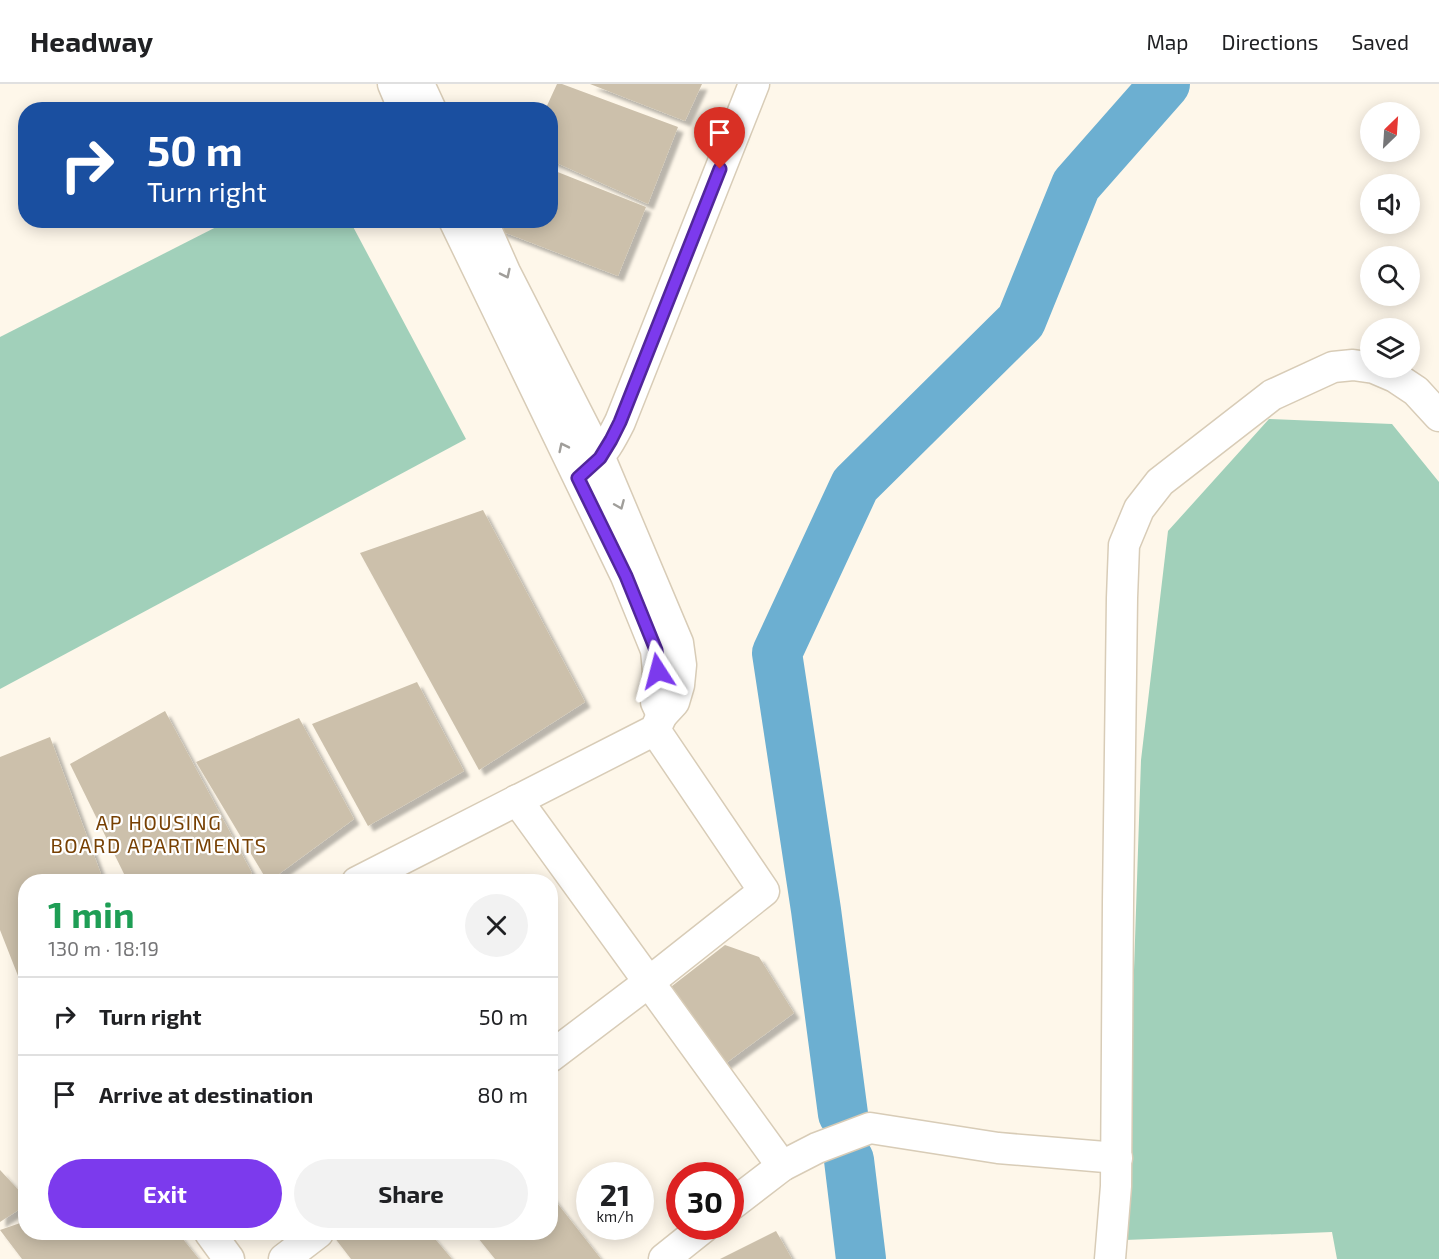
<!DOCTYPE html>
<meta charset="utf-8">
<style>
body{margin:0;font-family:"Exo 2",sans-serif;background:#f2f2f2;color:#202124;height:100vh;display:flex;flex-direction:column;font-size:22px;white-space:nowrap}
*{box-sizing:border-box;margin:0}
p{font-size:20px;color:#757577}
.icon{flex:none;width:33px;height:33px;fill:none;stroke:currentColor;stroke-width:2;stroke-linecap:round;stroke-linejoin:round}
.map{position:relative;flex:1;overflow:hidden}
.panel{position:absolute;left:18px;top:790px;width:540px;height:366px;display:flex;flex-direction:column;background:#fff;border-radius:24px;box-shadow:0 3px 15px #0003}
.panel>*{flex:none}
.banner{position:absolute;left:18px;top:18px;width:540px;height:126px;border-radius:24px;box-shadow:0 3px 15px #0003;background:#1a4fa0;color:#fff;overflow:hidden}
.needle{width:39px;rotate:25deg}
.buttons{position:absolute;left:1360px;top:18px;display:grid;gap:12px}
.buttons a{display:grid;place-items:center;width:60px;height:60px;border-radius:50%;background:#fff;box-shadow:0 3px 15px #0003;font-size:30px}
.speed{position:absolute;left:576px;top:1078px;display:flex;gap:12px;font-size:30px;font-weight:700;text-align:center}
.speed>*{display:grid;place-content:center;width:78px;height:78px;border-radius:50%;background:#fff;box-shadow:0 3px 15px #0003;line-height:1}
.speed small{font-size:15px;font-weight:400}
.speed .limit{border:9px solid #d22;background:#fff;color:#111}
.pin{position:absolute;display:grid;place-items:center;width:51px;height:51px;color:#fff;margin:-62px -26px;border-radius:50% 50% 50% 0;rotate:-45deg;box-shadow:0 0 6px #0007}
.pin .icon{rotate:45deg}
.me{position:absolute;width:66px;margin:-33px;rotate:351deg;stroke-linejoin:round;filter:drop-shadow(0 0 4px #0008)}
.turn{display:flex;align-items:center;gap:21px;height:126px;padding:0 30px;font-size:27px}
.turn .icon{width:78px;height:78px;stroke-width:2.5}
.turn b{display:block;font-size:42px;line-height:51px}
.round{display:grid;place-items:center;flex:none;width:63px;height:63px;border-radius:32px;background:#f2f2f2}
.head{display:flex;align-items:center;justify-content:space-between;height:102px;padding:0 30px}
h1{font-size:36px;font-weight:700;line-height:45px;color:#1e9e55}
.cta{display:flex;gap:12px;margin-top:auto;padding:12px 30px}
.cta a{flex:1;height:69px;border-radius:36px;background:#7c3aed;color:#fff;font-size:24px;font-weight:700;line-height:69px;text-align:center}
.cta a+a{background:#f2f2f2;color:#202124}
ul{padding:0;list-style:none}
li{display:flex;align-items:center;gap:18px;height:78px;padding:0 30px;border-top:2px solid #e0e0e0}
li div{flex:1}
li b{display:block;font-size:22px}
li em{font-style:normal}
header{display:flex;align-items:center;gap:36px;box-sizing:border-box;height:84px;padding:0 30px;background:#fff;border-bottom:2px solid #e0e0e0}
header strong{font-size:28px}
nav{display:flex;gap:33px;margin-inline-start:auto;font-size:21px}
.map>svg:first-child{display:block}
.green{fill:#a1d0ba}
.lines{fill:none;stroke-linecap:round;stroke-linejoin:round}
.river{stroke:#6cafd1;stroke-width:50}
.building{fill:#ccc0ab;filter:url(#shadow)}
.street-casing{stroke:#d8ccb7;stroke-width:33}
.street{stroke:#fff;stroke-width:30}
.oneway{stroke:#a09e9a}
.route-casing{stroke:#51269a;stroke-width:15}
.route{stroke:#7c3aed;stroke-width:10}
.labels{text-anchor:middle;stroke-width:4.5;stroke-linejoin:round;paint-order:stroke}
.neighbourhood-label{font-size:20px;letter-spacing:1.5px;fill:#774003;stroke:#fff}
</style>
<header>
<strong>Headway</strong>
<nav><a>Map</a><a>Directions</a><a>Saved</a></nav>
</header>
<div class="map">
<svg width="1439" height="1175" viewBox="0 0 1439 1175">
<defs>
<filter id="shadow"><feDropShadow dx="5.5" dy="5.5" stdDeviation="1.5" flood-color="#0004"/></filter>
</defs>
<rect width="100%" height="100%" fill="#fef7ea"/>
<!-- green -->
<g class="green">
<path d="M228,137H350L466,355L0,605V253Z"/>
<path d="M1269,335L1392,340L1439,398V1175H1337L1332,1148L1125,1156L1141,676L1168,447Z"/>
</g>
<g class="lines">
<!-- river -->
<g class="river">
<path d="M843,1030L816,826L777,569L855,401L1021,237L1076,101L1165,0"/>
<path d="M849,1076L861,1175"/>
</g>
</g>
<!-- building -->
<g class="building">
<path d="M557,0H562L678,43L648,120L550,76V26H545Z"/>
<path d="M590,0H702L685,37Z"/>
<path d="M550,85L646,123L618,192L498,146L501,136H550Z"/>
<path d="M483,426L585,618L479,686L360,469Z"/>
<path d="M417,598L464,687L368,742L312,640Z"/>
<path d="M165,627L252,789L236,798H128L70,680Z"/>
<path d="M299,634L354,735L268,798L196,678Z"/>
<path d="M50,653L104,798H26V900L22,902L0,846V673Z"/>
<path d="M725,861L759,873L794,929L718,985L663,909Z"/>
<path d="M0,1086L26,1114V1121L0,1138Z"/>
<path d="M550,1110L601,1175H495L474,1149H550Z"/>
<path d="M26,1137V1149H178L199,1175H22L0,1146Z"/>
<path d="M776,1147L792,1175H720Z"/>
<path d="M331,1149H430L452,1175H351Z"/>
</g>
<g class="lines">
<defs>
<g id="street">
<path d="M393,0L404,26"/>
<path d="M419,0L431,26"/>
<path d="M454,136L626,492L656,566L658,587L656,618L662,631"/>
<path d="M589,384C603,370 611,356 620,338L754,0"/>
<path d="M517,716L782,1082"/>
<path d="M357,798L655,646L662,631L674,618L679,601L681,581L678,559L600,374L505,188L482,136"/>
<path d="M550,973L649,898L764,807L655,646"/>
<path d="M730,1122L782,1082L817,1064L870,1044L998,1064L1117,1074"/>
<path d="M210,1149L229,1175"/>
<path d="M284,1175L318,1149"/>
<path d="M664,1175L704,1143"/>
<path d="M1110,1175L1116,1102L1118,818L1122,514L1124,461L1139,425L1160,398L1272,311L1333,283L1353,281L1374,284L1395,293L1416,307L1439,332"/>
</g>
</defs>
<!-- street casing -->
<use href="#street" class="street-casing"/>
<!-- street -->
<use href="#street" class="street"/>
</g>
<!-- one-way arrows -->
<defs><path id="oneway-chevron" d="M-2-3.5L2.5 0L-2 3.5" fill="none" stroke-width="1.6" stroke-linecap="round" stroke-linejoin="round" transform="scale(1.5)"/></defs>
<g class="oneway">
<use href="#oneway-chevron" transform="translate(506 190) rotate(64)"/>
<use href="#oneway-chevron" transform="translate(563 363) rotate(-116)"/>
<use href="#oneway-chevron" transform="translate(620 421) rotate(67)"/>
</g>
<g class="lines">
<defs>
<path id="route" d="M658,587L656,566L626,492L578,394L600,374L611,356L620,338L720,85"/>
</defs>
<!-- route casing -->
<use href="#route" class="route-casing"/>
<!-- route -->
<use href="#route" class="route"/>
</g>
<g class="labels">
<!-- neighbourhood labels -->
<g class="neighbourhood-label">
<text x="159" y="746">AP HOUSING<tspan x="159" dy="23">BOARD APARTMENTS</tspan></text>
</g>
</g>
</svg>
<div class="buttons">
<a><svg class="needle" viewBox="-14 -14 28 28"><path d="M0-13l5 13h-10z" fill="#e53935"/><path d="M0 13l5-13h-10z" fill="#757577"/></svg></a>
<a><svg class="icon" aria-label="sound" viewBox="0 0 24 24"><path d="M4 9h4l5-4v14l-5-4H4zM17 9q2 3 0 6"/></svg></a>
<a><svg class="icon" aria-label="search" viewBox="0 0 24 24"><circle cx="10" cy="10" r="6"/><path d="M15 15l6 6"/></svg></a>
<a><svg class="icon" aria-label="layers" viewBox="0 0 24 24"><path d="M12 4l9 5-9 5-9-5zM3 14l9 5 9-5"/></svg></a>
</div>
<div class="speed"><div>21<small>km/h</small></div><div class="limit">30</div></div>
<div class="pin" style="left:720px;top:85px;background:#d93025"><svg class="icon" aria-label="arrive" viewBox="0 0 24 24"><path d="M6 21V4h12l-3 4 3 4H6"/></svg></div>
<svg class="me" style="left:658px;top:587px" viewBox="-20 -20 40 40"><path d="M0-17L14 15 0 8-14 15z" fill="#7c3aed" stroke="#fff" stroke-width="4"/></svg>
<div class="banner">
<div class="turn"><svg class="icon" aria-label="right" viewBox="0 0 24 24"><path d="M7 20v-9h11M14 6l5 5-5 5"/></svg><div><b>50 m</b>Turn right</div></div>
</div>
<section class="panel">
<div class="head"><div><h1>1 min</h1><p>130 m · 18:19</p></div><a class="round"><svg class="icon" aria-label="close" viewBox="0 0 24 24"><path d="M6 6l12 12M18 6L6 18"/></svg></a></div>
<ul>
<li><svg class="icon" aria-label="right" viewBox="0 0 24 24"><path d="M7 20v-9h11M14 6l5 5-5 5"/></svg><div><b>Turn right</b></div><em>50 m</em></li>
<li><svg class="icon" aria-label="arrive" viewBox="0 0 24 24"><path d="M6 21V4h12l-3 4 3 4H6"/></svg><div><b>Arrive at destination</b></div><em>80 m</em></li>
</ul>
<div class="cta"><a>Exit</a><a>Share</a></div>
</section>
</div>
